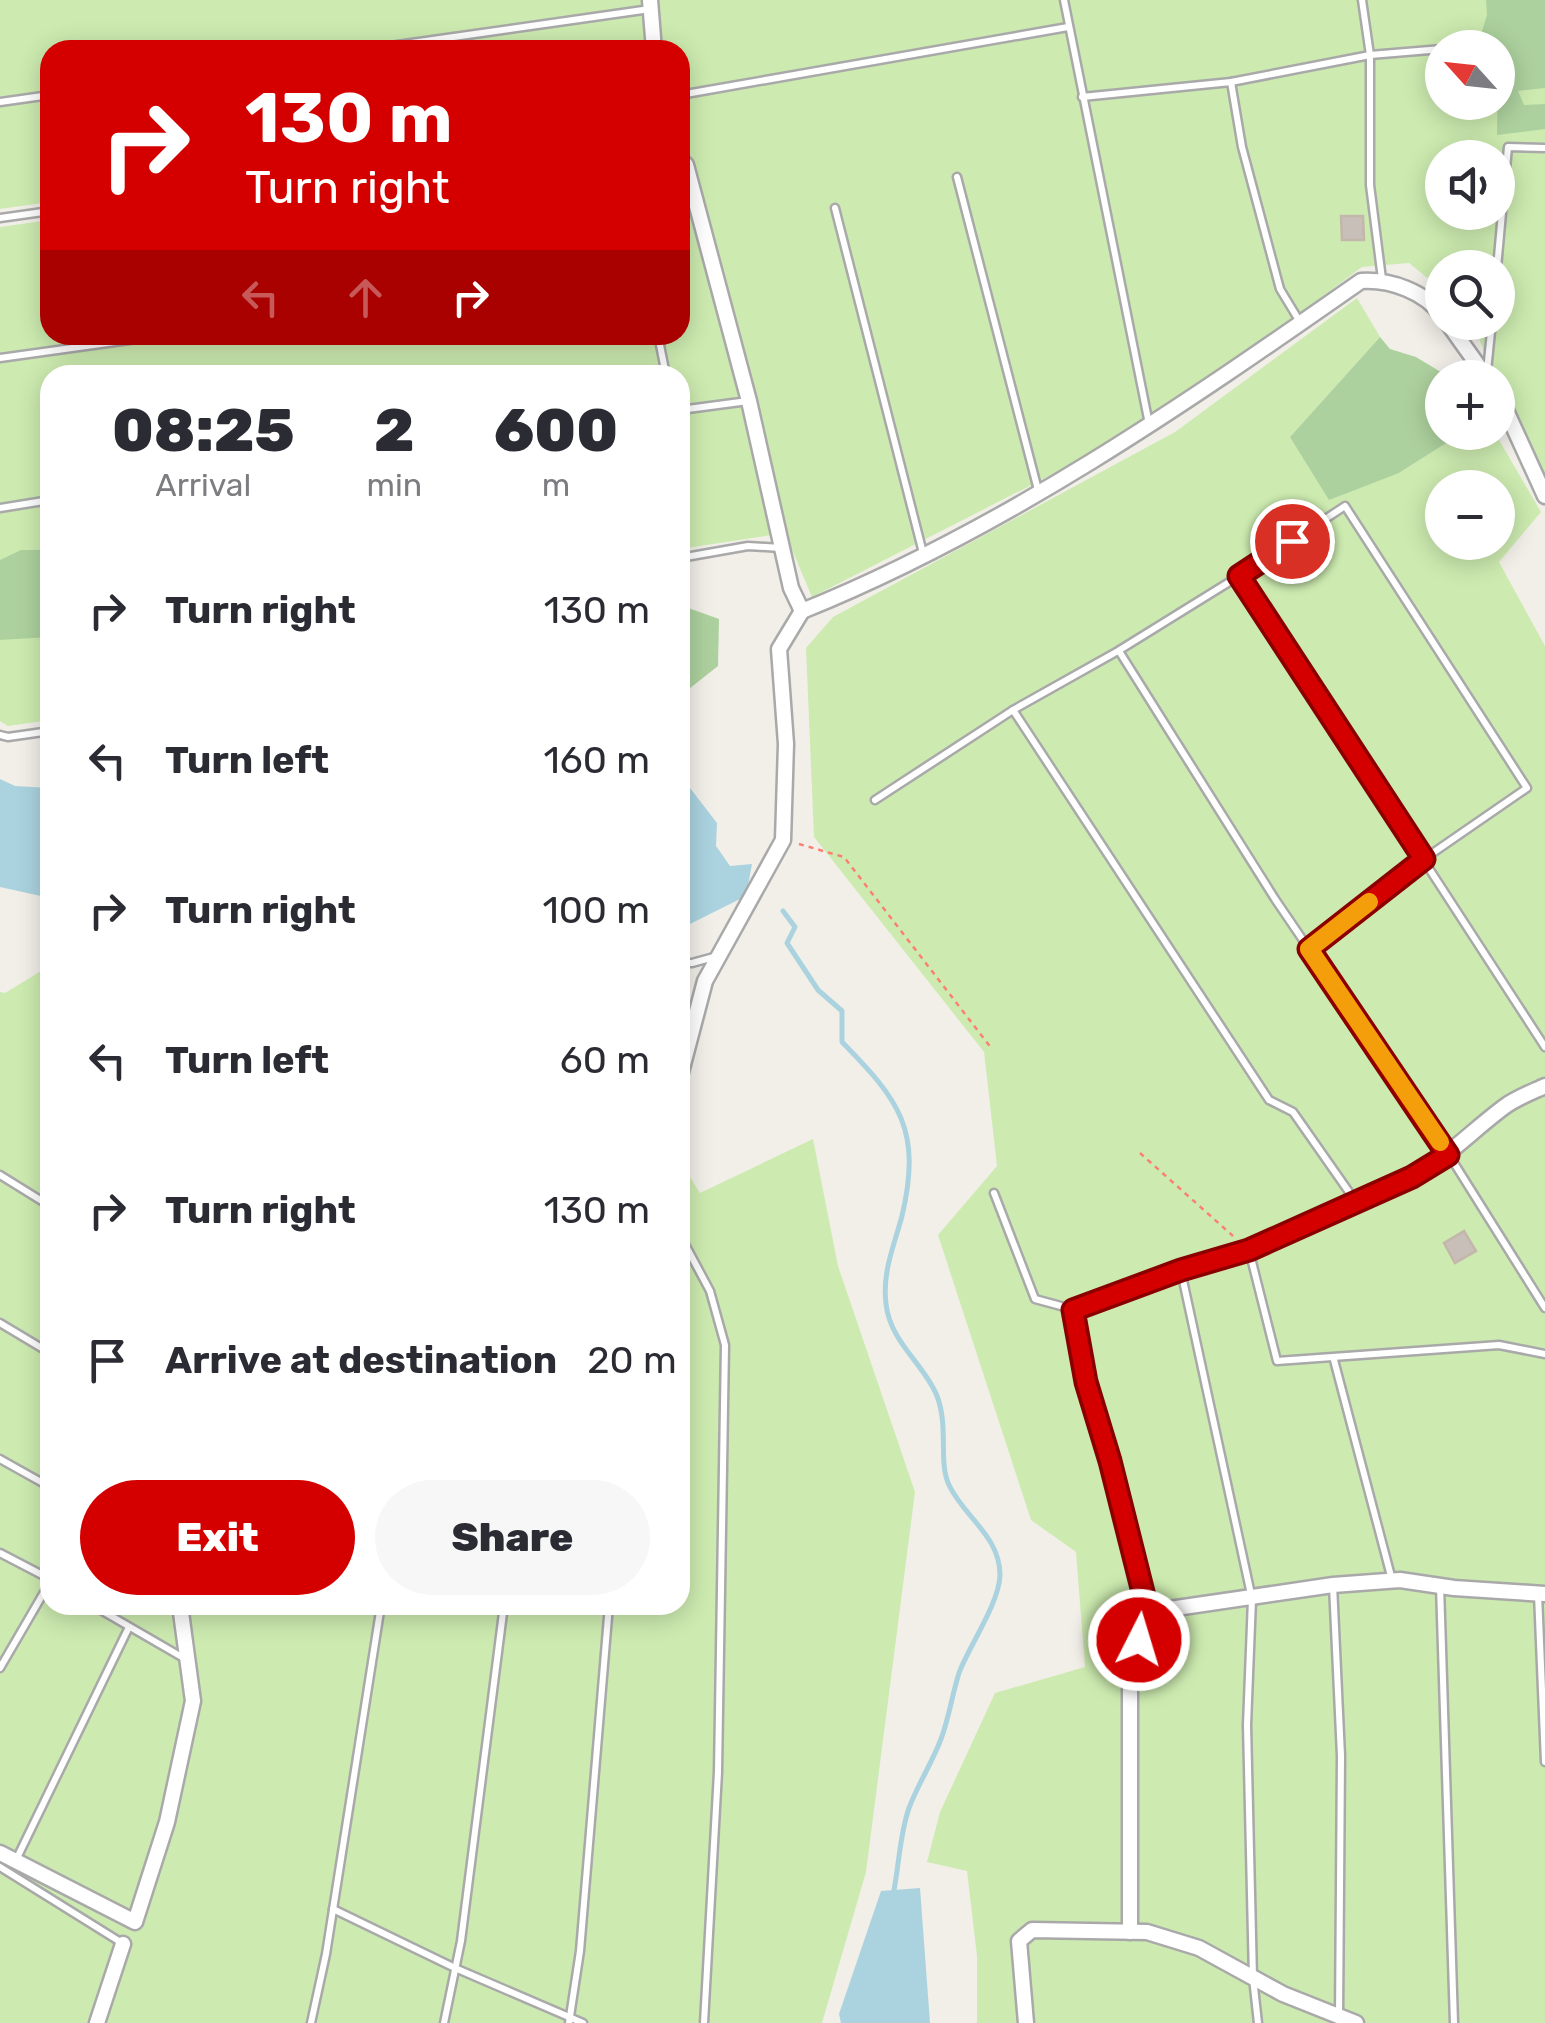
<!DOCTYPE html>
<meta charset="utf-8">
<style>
body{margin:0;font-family:Rubik,sans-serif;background:#f7f7f7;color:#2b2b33;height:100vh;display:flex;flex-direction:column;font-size:38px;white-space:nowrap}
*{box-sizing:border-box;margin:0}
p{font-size:32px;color:#7c7c81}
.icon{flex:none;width:55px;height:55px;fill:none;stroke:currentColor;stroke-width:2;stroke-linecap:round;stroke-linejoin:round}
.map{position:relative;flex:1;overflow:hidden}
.details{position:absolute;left:40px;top:365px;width:650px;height:1250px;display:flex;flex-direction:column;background:#fff;border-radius:30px;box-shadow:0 5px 25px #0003}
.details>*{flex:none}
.guide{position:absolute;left:40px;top:40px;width:650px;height:305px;border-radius:30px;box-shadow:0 5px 25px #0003;background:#d40000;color:#fff;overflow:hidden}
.needle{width:65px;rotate:297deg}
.controls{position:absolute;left:1425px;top:30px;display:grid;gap:20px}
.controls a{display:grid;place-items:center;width:90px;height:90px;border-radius:50%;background:#fff;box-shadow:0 5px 25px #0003;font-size:50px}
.pin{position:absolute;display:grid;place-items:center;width:85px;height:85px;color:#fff;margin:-42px;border:5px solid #fff;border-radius:50%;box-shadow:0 2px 10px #0007}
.me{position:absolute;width:110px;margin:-55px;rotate:5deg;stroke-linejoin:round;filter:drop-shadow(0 0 8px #0008)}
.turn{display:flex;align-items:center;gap:35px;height:210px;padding:0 40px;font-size:45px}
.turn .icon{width:130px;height:130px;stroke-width:2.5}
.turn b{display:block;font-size:70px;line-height:85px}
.lanes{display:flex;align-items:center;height:95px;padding:0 40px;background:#0003;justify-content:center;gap:50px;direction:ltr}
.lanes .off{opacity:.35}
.eta{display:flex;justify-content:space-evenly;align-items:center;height:170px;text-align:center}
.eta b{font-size:60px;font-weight:800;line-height:70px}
.action{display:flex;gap:20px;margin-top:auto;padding:20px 40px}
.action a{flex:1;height:115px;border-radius:60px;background:#d40000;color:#fff;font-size:40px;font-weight:800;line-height:115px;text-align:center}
.action a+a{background:#f7f7f7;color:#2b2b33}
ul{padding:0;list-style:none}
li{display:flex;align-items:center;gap:30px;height:150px;padding:0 40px}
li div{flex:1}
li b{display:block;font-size:38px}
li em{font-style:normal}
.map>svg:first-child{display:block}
.grass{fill:#cdebb0;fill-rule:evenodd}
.forest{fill:#add19e}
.water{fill:#aad3df}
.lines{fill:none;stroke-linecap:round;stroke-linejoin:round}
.stream{stroke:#aad3df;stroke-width:5}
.building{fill:#c7bfb8;stroke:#c4b6ab;stroke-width:2.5}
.lane-casing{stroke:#a9a9a9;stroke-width:11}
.street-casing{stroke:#a9a9a9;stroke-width:19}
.path{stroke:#fa8072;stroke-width:2.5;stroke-dasharray:5 5;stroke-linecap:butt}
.lane{stroke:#fff;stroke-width:6}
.street{stroke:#fff;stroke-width:14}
.route-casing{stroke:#8a0000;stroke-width:25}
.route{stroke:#d40000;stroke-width:18}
.slow{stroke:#f59e0b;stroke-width:18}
</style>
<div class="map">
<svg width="1545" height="2023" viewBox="0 0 1545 2023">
<rect width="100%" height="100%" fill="#f2efe9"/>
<!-- grass -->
<g class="grass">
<path d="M0,0H643L644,50H50V202L0,209Z"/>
<path d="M657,0H1545V504L1498,385V378L1494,377L1473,323L1498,322V268H1442V290L1409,263L1362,267L1151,424L812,597L785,533L680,549V375H50V720L8,726L0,721V227L50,220V335H680V166L694,165L680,131V50H663ZM1442,48H1498V102H1442ZM1442,158H1498V212H1442Z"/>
<path d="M1357,298L1380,337L1290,437L1399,473L1462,433H1495L1541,512L1499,562L1545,646V2023H977V1956L967,1871L927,1862L940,1812L995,1693L1085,1667L1076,1552L1031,1520L938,1235L997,1166L984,1052L814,837L806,648L833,617L1175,432ZM1442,488H1498V542H1442Z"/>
<path d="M46,968L50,971V1605H680V1161L700,1193L813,1139L838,1266L915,1492L866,1872L822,2023H0V992L5,993Z"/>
</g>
<!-- forest -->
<g class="forest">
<path d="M1486,0H1545V88L1518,91L1524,105L1545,104V129L1497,135L1498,48L1477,47L1487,15Z"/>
<path d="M1380,337L1390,349L1416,357L1449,377L1442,378V432L1462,433L1399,473L1329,500L1290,437Z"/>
<path d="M21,550H50V637L0,640V560Z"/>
<path d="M680,605L719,619L718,666L680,696Z"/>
</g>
<!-- water -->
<g class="water">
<path d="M680,775L717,823L716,846L730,866L752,864L746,896L680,929Z"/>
<path d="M0,779L15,786L50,788V898L0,887Z"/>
<path d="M920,1888L930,2023H841L839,2014L881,1891Z"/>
</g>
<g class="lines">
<!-- stream -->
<path class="stream" d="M783,911L795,927L787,943L818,990L842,1011V1042C900,1101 922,1130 902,1216C894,1246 882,1272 886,1304C890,1342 925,1365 937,1396C949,1427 938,1462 949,1485C964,1517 1000,1536 1000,1575C999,1604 969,1646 959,1673C952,1695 949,1718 941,1739C932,1763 918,1784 909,1808C900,1833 899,1864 894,1890"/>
</g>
<!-- building -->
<g class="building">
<path d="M1341,216H1363L1364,240H1342Z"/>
<path d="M1464,1231L1476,1251L1455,1263L1444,1243Z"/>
</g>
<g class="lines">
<defs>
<g id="lane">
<path d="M1064,0L1149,424"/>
<path d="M1362,0L1370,55V185L1382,279"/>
<path d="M1463,48L1472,47"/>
<path d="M362,50L650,9"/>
<path d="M1231,82L1242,147L1280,289L1300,322"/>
<path d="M680,95L1068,27"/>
<path d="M1082,97L1231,82L1370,55L1442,49"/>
<path d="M0,102L50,95"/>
<path d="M957,177L1038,490"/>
<path d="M835,208L923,553"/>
<path d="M0,218L50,211"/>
<path d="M1497,268L1508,147L1545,148"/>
<path d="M658,335L666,375"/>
<path d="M0,358L165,335"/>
<path d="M1487,371L1492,322"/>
<path d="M680,410L748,401"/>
<path d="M0,508L50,500"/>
<path d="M680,558L748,546L781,548"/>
<path d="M1239,576L1545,1047"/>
<path d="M1119,651L1275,899L1449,1155L1545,1308"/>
<path d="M1013,710L1269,1100L1293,1112L1356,1202"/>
<path d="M0,735L8,737L50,731"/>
<path d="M875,800L1013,710L1118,651L1239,576L1345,506L1527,788L1424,859L1309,949"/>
<path d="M680,963H692L714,957"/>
<path d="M0,1175L50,1206"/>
<path d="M994,1193L1035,1299L1072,1309"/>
<path d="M680,1235L710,1291L725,1345L718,1772L704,2023"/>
<path d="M1249,1250L1277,1361L1499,1345L1545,1354"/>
<path d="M1181,1271L1252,1599L1247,1725L1253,1978L1258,2023"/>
<path d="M0,1323L50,1353"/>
<path d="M1334,1360L1392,1580"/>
<path d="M0,1459L50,1487"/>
<path d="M0,1553L50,1579"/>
<path d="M1333,1585L1341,1756L1339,2017"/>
<path d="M1440,1586L1454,2023"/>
<path d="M1538,1594L1545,1762"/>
<path d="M92,1605L187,1660"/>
<path d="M0,1668L50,1582"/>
<path d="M16,1860L129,1627"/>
<path d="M0,1867L122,1943"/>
<path d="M333,1909L455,1968L583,2023"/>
<path d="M311,2023L326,1954L381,1605"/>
<path d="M444,2023L461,1941L504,1605"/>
<path d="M569,2023L580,1951L609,1605"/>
</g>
<g id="street">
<path d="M650,0L654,50"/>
<path d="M680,159L686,165L749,401L791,588L802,611C1003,530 1185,404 1361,281C1390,279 1426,292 1442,316"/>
<path d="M1447,322L1487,378"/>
<path d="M1498,393L1545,496"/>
<path d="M680,1076L705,981L783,840L786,744L779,649L802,611"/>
<path d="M1149,1612L1333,1585L1400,1580L1454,1588L1545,1594"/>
<path d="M0,1853L135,1922L167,1822L193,1701L180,1605"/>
<path d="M1130,1932V1668L1149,1612L1110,1461L1086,1382L1073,1310C1187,1268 1307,1235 1414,1176C1448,1157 1473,1130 1504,1107C1516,1098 1532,1092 1545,1086"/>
<path d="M97,2023L123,1944"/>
<path d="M1026,2023L1019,1941L1032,1930L1147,1932L1199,1948L1283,1994L1356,2023"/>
</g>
</defs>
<!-- lane casing -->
<use href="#lane" class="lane-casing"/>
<!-- street casing -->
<use href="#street" class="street-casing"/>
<!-- path -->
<g class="path">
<path d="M799,844L844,857L992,1049"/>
<path d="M1140,1153L1233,1236"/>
</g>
<!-- lane -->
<use href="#lane" class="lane"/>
<!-- street -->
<use href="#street" class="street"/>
</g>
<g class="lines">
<defs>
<path id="route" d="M1139,1640L1148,1612L1110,1461L1086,1382L1073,1310L1181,1270L1249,1250L1412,1177L1448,1155L1309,949L1424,859L1239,576L1292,541"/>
</defs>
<!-- route casing -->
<use href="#route" class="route-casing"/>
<!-- route -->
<use href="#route" class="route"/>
<!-- slow -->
<path class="slow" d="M1369,902L1309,949L1440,1142"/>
</g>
</svg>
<div class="controls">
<a><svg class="needle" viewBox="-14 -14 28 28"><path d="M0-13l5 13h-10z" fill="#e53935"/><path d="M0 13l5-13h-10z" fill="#7c7c81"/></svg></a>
<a><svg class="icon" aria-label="sound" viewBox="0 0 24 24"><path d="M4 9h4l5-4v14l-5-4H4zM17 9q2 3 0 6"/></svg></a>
<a><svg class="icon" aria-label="search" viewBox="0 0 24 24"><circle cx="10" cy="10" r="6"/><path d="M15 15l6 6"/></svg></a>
<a>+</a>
<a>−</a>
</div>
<div class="pin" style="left:1292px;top:541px;background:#d93025"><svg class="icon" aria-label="arrive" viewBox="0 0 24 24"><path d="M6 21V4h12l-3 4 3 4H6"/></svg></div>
<svg class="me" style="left:1139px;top:1640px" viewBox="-20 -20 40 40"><circle r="17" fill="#d40000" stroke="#fff" stroke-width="3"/><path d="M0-11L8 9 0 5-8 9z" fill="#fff"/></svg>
<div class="guide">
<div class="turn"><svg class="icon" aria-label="right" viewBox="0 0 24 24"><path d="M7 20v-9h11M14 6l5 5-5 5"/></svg><div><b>130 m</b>Turn right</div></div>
<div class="lanes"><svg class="icon off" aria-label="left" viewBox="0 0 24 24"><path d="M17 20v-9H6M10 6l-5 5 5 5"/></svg><svg class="icon off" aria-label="ahead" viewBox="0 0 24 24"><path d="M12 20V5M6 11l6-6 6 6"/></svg><svg class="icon" aria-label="right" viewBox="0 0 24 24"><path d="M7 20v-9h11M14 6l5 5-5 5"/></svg></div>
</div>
<section class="details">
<div class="eta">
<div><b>08:25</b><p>Arrival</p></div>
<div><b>2</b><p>min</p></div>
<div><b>600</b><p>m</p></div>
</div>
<ul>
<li><svg class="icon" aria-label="right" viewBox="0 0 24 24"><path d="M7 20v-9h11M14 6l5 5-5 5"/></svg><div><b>Turn right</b></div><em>130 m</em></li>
<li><svg class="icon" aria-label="left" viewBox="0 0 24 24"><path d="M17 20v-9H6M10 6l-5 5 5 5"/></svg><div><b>Turn left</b></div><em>160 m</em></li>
<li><svg class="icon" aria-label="right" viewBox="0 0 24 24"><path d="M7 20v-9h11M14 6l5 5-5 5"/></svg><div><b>Turn right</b></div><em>100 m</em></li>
<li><svg class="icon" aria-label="left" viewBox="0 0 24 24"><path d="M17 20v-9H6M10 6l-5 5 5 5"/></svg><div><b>Turn left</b></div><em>60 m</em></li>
<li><svg class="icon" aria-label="right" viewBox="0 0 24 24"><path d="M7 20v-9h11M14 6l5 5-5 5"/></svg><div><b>Turn right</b></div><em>130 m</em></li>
<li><svg class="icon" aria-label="arrive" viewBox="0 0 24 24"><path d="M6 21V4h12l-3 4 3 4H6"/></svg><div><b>Arrive at destination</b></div><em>20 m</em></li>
</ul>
<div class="action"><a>Exit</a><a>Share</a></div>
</section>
</div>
